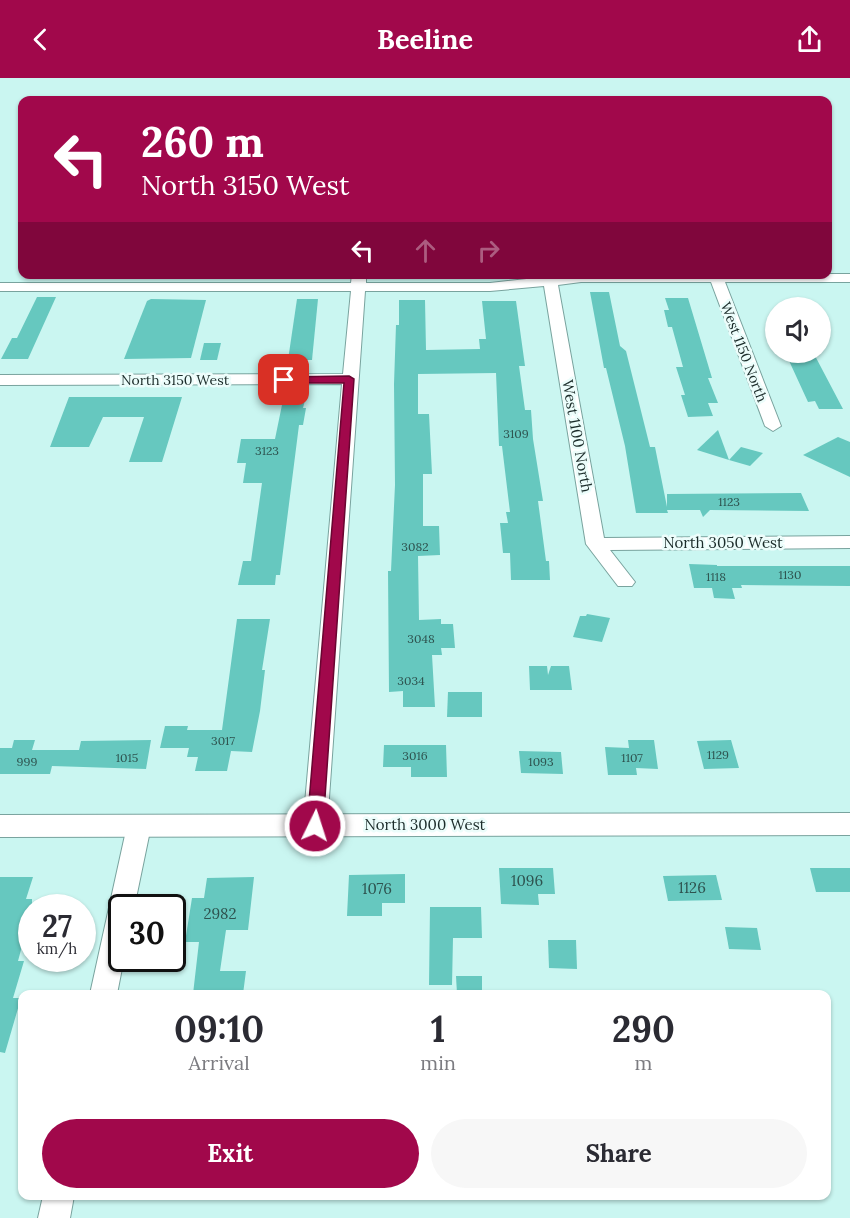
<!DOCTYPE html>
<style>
body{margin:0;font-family:Lora,serif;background:#f7f7f7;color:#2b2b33;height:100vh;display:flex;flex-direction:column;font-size:22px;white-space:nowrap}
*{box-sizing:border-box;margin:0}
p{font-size:20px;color:#7c7c81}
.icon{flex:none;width:33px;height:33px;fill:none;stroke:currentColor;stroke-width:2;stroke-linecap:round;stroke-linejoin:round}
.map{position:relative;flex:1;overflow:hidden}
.sheet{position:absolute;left:18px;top:912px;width:813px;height:210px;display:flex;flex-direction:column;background:#fff;border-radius:12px;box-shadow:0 2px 4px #0004}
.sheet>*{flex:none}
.hud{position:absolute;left:18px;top:18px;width:814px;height:183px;border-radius:12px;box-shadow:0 2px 4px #0004;background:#a1084b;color:#fff;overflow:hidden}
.tools{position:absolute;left:765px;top:219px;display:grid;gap:12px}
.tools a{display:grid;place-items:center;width:66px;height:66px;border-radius:50%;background:#fff;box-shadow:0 2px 4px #0004;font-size:30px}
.speed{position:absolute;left:18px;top:816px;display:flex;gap:12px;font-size:30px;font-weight:700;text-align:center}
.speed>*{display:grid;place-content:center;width:78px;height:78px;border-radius:50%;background:#fff;box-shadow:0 2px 4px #0004;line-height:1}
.speed small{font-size:15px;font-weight:400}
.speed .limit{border:3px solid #111;border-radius:9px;background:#fff;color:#111}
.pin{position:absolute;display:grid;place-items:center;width:51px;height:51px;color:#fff;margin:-26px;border-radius:12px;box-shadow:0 3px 9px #0006}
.me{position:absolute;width:66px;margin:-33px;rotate:4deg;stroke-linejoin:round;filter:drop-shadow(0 0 4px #0008)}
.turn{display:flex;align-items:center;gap:21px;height:126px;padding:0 24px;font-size:27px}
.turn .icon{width:78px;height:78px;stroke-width:2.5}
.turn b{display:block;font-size:42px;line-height:51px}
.lanes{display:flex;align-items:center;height:57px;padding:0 24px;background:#0003;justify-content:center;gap:30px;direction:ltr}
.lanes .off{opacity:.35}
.eta{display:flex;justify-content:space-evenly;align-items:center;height:102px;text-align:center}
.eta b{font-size:36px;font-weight:800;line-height:42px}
.cta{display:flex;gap:12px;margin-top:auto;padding:12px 24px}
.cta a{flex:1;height:69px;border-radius:36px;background:#a1084b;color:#fff;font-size:24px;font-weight:800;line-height:69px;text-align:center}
.cta a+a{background:#f7f7f7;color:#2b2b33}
header{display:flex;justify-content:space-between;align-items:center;height:78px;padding:0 24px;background:#a1084b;color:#fff;font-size:27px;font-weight:800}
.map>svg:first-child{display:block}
.building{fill:#66c8bf}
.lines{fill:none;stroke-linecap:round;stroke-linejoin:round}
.minor-casing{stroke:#79a39e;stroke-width:2}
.major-casing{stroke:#79a39e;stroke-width:2}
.minor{fill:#fff;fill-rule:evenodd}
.major{fill:#fff;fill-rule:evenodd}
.route{fill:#a1084b;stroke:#690531;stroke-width:1.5}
.labels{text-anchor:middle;stroke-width:5;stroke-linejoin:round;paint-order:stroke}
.number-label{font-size:12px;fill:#2e534f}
.far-street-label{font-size:14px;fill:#1b2c2a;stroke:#ecfdfb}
.street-label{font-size:15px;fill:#1b2c2a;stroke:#ecfdfb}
.near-number-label{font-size:15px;fill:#2e534f}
</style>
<header><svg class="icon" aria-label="back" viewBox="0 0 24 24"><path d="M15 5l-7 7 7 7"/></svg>Beeline<svg class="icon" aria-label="share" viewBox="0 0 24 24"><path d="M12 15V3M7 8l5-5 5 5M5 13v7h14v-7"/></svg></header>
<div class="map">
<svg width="850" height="1140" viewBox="0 0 850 1140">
<rect width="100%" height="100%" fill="#caf6f1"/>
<!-- building -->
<g class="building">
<path d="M590,214H609L620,268L626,273L650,369H655L667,429V416L801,415L809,433L710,432L703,439L700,432H667L668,435H636L625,368L606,290H604Z"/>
<path d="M37,219H56L28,281H1L12,260H17Z"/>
<path d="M665,220H688L712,300H708L718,325H708L713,338L688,339L681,317H685L676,289H683L672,249H668L664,232H669Z"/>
<path d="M151,221L206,222L191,280L124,281L147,223Z"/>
<path d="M297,221H318L312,282H288Z"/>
<path d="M399,222H425L426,272L480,271L479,261H486L482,223H516L525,288H519L525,332H531L533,361L543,423H538L546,483H549L550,502H511L510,475H503L500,445H508L506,434H510L502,368H499L496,295L418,296V336H429L432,396H423V448H439L440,477L418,478L419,542L441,541V546H453L455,570H441L442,577H432L435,629H403V613L389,614L388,493H391L395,407L394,306L396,247H399Z"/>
<path d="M204,265H221L217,282H200Z"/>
<path d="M785,274H813L843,331H819L815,323L808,324Z"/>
<path d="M69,319H182L162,384H129L144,339H103L89,369H50Z"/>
<path d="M283,322H305L303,330H306L303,347H299L280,497H276L275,507H238L243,483H251L262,405H243L246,385H237L241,361H275Z"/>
<path d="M718,352L729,382L697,372Z"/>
<path d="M838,359L850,364V399L803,377Z"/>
<path d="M741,369L763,375L750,388L729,382Z"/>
<path d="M689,486L717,487V488H850V508L741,507L742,510H732L735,521L714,520L712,510H694Z"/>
<path d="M587,536L610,540L602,564L573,559L580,538H586Z"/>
<path d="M237,541H270L262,592H265L260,633L252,674L231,673L227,693H195L198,679H187L189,670H160L165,648H188L187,652H222Z"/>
<path d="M529,588H547L548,597L551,588H569L572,612H530Z"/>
<path d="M448,614H482V639H447Z"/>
<path d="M14,662H35L32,672H79L81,663L151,662L146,691L52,688L50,696H0V670H12Z"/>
<path d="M628,662H654L658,691L636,690L637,697H608L605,669L629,670Z"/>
<path d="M731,662L739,690L704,691L697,663Z"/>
<path d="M384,667H446L447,699H411V689H383Z"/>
<path d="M519,673L561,674L563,696L521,695Z"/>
<path d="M499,790H553L555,816H538L539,827L501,826Z"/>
<path d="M810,790H850V814H816Z"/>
<path d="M405,796V825H382V838H347L349,797Z"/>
<path d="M716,797L722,822L668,823L663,798Z"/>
<path d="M0,799H33L26,821H32V846H28L18,883H24L13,920H21L5,975L0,974Z"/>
<path d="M254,799L248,852H226L220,893H246L243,916H193L199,864H185L192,820H204L207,800Z"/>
<path d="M430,829H481L482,860H453L452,907H429Z"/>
<path d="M725,849L757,850L761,872L729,871Z"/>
<path d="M548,862H576L577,891L549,890Z"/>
<path d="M456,898H482V916H457Z"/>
</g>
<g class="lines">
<defs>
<g id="minor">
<path d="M352,196H366V205H490L573,196H850V204H725L781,348L773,353L765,348L711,204H581L558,207L604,460L850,458V470L610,472L635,504L632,508H618L586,466L544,208L490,213H365L327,748L324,754L315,756L306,754L303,748L342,306L0,307V297L343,296L351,213H0V205H351Z"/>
<path d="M139,740L148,742L151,748L134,830H122V880H124L117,916H90L127,748L130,742Z"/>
<path d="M43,1118H74L70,1140H38Z"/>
</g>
<path id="major" d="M850,735V757L0,759V737Z"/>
</defs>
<!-- minor casing -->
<use href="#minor" class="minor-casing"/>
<!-- major casing -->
<use href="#major" class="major-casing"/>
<!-- minor -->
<use href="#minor" class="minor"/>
<!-- major -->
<use href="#major" class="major"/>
</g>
<!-- route -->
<path class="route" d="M349,298L354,301L323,748L320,751H309L307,748L344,305H284L278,302L284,299Z"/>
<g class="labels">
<!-- number labels -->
<g class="number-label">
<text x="516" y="360">3109</text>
<text x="267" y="377">3123</text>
<text x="729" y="428">1123</text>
<text x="415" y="473">3082</text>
<text x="790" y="501">1130</text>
<text x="716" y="503">1118</text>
<text x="421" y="565">3048</text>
<text x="411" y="607">3034</text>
<text x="223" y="667">3017</text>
<text x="718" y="681">1129</text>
<text x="415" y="682">3016</text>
<text x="127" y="684">1015</text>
<text x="632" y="684">1107</text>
<text x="27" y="688">999</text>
<text x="541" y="688">1093</text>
</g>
<!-- far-street labels -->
<g class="far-street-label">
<text transform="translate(744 274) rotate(69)" y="5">West 1150 North</text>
<text x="175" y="307">North 3150 West</text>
</g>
<!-- street labels -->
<g class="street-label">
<text transform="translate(577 358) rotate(80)" y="5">West 1100 North</text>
<text x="723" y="470">North 3050 West</text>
<text x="425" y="752">North 3000 West</text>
</g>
<!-- near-number labels -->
<g class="near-number-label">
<text x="527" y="808">1096</text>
<text x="692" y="815">1126</text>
<text x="377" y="816">1076</text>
<text x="220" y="841">2982</text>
</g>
</g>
</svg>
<div class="tools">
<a><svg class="icon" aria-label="sound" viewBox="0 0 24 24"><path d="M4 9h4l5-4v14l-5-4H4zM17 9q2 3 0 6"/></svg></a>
</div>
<div class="speed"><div>27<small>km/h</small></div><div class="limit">30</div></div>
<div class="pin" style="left:284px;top:302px;background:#d93025"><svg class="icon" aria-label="arrive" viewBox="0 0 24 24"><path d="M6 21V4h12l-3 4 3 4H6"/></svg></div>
<svg class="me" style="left:315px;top:748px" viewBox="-20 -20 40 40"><circle r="17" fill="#a1084b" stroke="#fff" stroke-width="3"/><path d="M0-11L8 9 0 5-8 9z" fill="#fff"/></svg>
<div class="hud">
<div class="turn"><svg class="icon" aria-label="left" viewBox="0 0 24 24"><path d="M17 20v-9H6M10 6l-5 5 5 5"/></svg><div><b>260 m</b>North 3150 West</div></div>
<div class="lanes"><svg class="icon" aria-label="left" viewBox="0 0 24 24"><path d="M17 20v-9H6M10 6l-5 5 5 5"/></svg><svg class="icon off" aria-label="ahead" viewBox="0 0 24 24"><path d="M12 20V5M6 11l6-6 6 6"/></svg><svg class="icon off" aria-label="right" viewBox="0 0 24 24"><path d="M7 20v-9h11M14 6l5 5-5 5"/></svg></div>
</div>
<section class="sheet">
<div class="eta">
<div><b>09:10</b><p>Arrival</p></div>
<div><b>1</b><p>min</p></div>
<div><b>290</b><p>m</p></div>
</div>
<div class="cta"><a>Exit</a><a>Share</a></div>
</section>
</div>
